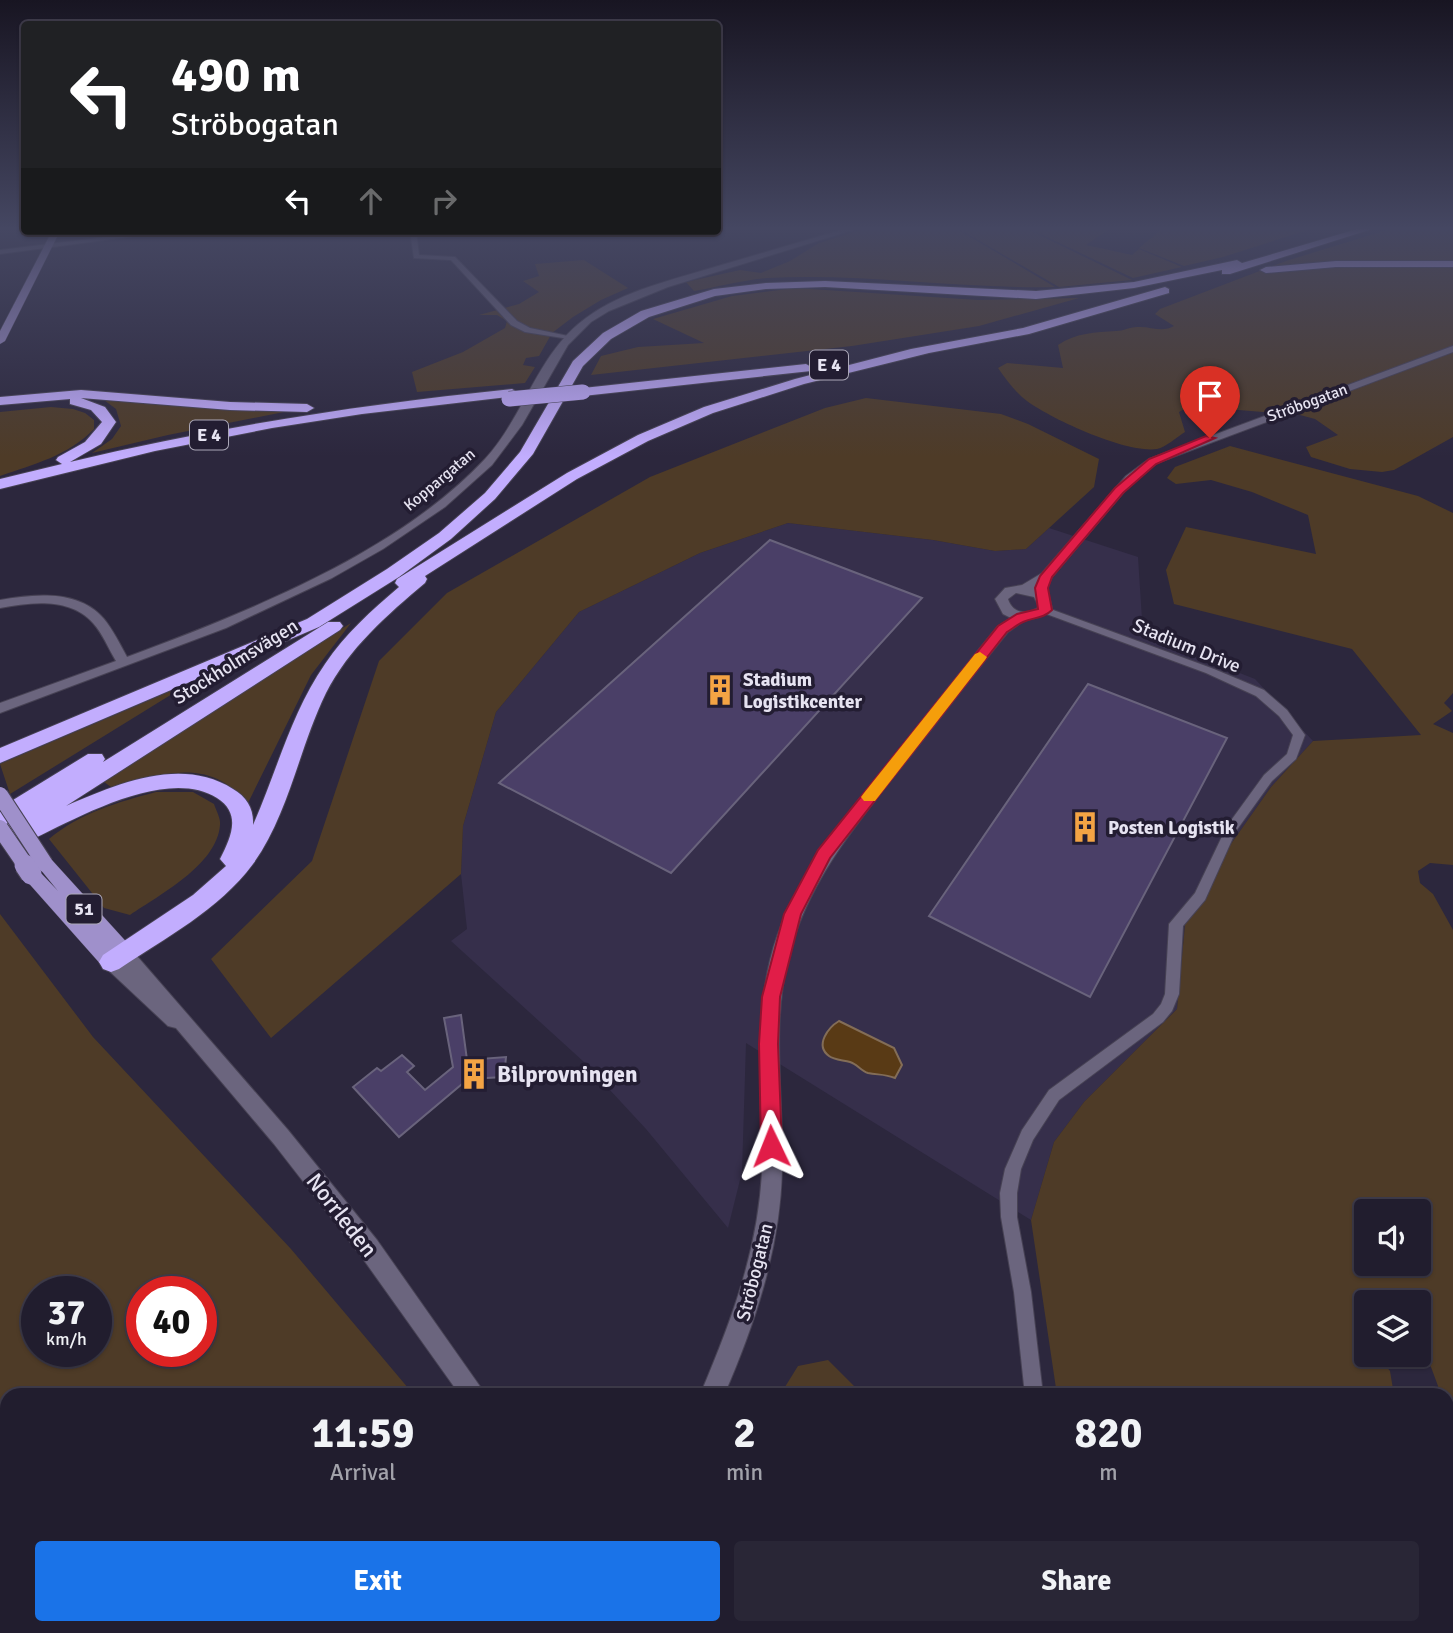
<!DOCTYPE html>
<meta charset="utf-8">
<style>
body{margin:0;font-family:Signika,sans-serif;background:#292636;color:#f1f3f6;height:100vh;display:flex;flex-direction:column;font-size:26px;white-space:nowrap}
*{box-sizing:border-box;margin:0}
p{font-size:23px;color:#a2a2aa}
.icon{flex:none;width:38px;height:38px;fill:none;stroke:currentColor;stroke-width:2;stroke-linecap:round;stroke-linejoin:round}
.map{position:relative;flex:1;overflow:hidden}
.panel{position:absolute;left:0px;top:1388px;width:1454px;height:247px;display:flex;flex-direction:column;background:#211d2e;border-radius:21px 21px 0 0;box-shadow:0 2px 5px #0004,0 0 0 2px #3e3b4a}
.panel>*{flex:none}
.banner{position:absolute;left:21px;top:21px;width:700px;height:214px;border-radius:7px;box-shadow:0 2px 5px #0004,0 0 0 2px #3e3b4a;background:#202124;color:#fff;overflow:hidden}
.controls{position:absolute;left:1354px;top:1199px;display:grid;gap:14px}
.controls a{display:grid;place-items:center;width:77px;height:77px;border-radius:7px;background:#211d2e;box-shadow:0 2px 5px #0004,0 0 0 2px #3e3b4a;font-size:35px}
.speed{position:absolute;left:21px;top:1276px;display:flex;gap:14px;font-size:35px;font-weight:700;text-align:center}
.speed>*{display:grid;place-content:center;width:91px;height:91px;border-radius:50%;background:#211d2e;box-shadow:0 2px 5px #0004,0 0 0 2px #3e3b4a;line-height:1}
.speed small{font-size:18px;font-weight:400}
.speed .limit{border:10px solid #d22;background:#fff;color:#111}
.pin{position:absolute;display:grid;place-items:center;width:60px;height:60px;color:#fff;margin:-72px -30px;border-radius:50% 50% 50% 0;rotate:-45deg;box-shadow:0 0 7px #0007}
.pin .icon{rotate:45deg}
.me{position:absolute;width:77px;margin:-38px;rotate:358deg;stroke-linejoin:round;filter:drop-shadow(0 0 5px #0008)}
.turn{display:flex;align-items:center;gap:24px;height:147px;padding:0 35px;font-size:32px}
.turn .icon{width:91px;height:91px;stroke-width:2.5}
.turn b{display:block;font-size:49px;line-height:60px}
.lanes{display:flex;align-items:center;height:66px;padding:0 35px;background:#0003;justify-content:center;gap:35px;direction:ltr}
.lanes .off{opacity:.35}
.eta{display:flex;justify-content:space-evenly;align-items:center;height:119px;text-align:center}
.eta b{font-size:42px;font-weight:800;line-height:49px}
.action{display:flex;gap:14px;margin-top:auto;padding:14px 35px}
.action a{flex:1;height:80px;border-radius:7px;background:#1a73e8;color:#fff;font-size:28px;font-weight:800;line-height:80px;text-align:center}
.action a+a{background:#292636;color:#f1f3f6}
.map>svg:first-child{display:block}
.built{fill:#362f4b}
.green{fill:#4e3b27;fill-rule:evenodd}
.water{fill:#593a15;stroke:#836d57;stroke-width:2}
.building{fill:#4a3f67;stroke:#69637c;stroke-width:2}
.lines{fill:none;stroke-linecap:round;stroke-linejoin:round}
.minor-casing{stroke:#474254;stroke-width:2}
.tertiary-casing{stroke:#474254;stroke-width:2}
.primary-casing{stroke:#474254;stroke-width:1}
.motorway-casing{stroke:#474254;stroke-width:2}
.minor{fill:#6b657e;fill-rule:evenodd}
.tertiary{fill:#6b657e;fill-rule:evenodd}
.primary{fill:#9f90cb;fill-rule:evenodd}
.motorway{fill:#c2adfe;fill-rule:evenodd}
.primary-bridge-far1-casing{stroke:#474254;stroke-width:18;stroke-linecap:butt}
.primary-bridge-casing{stroke:#474254;stroke-width:23;stroke-linecap:butt}
.motorway-bridge-far1-casing{stroke:#474254;stroke-width:13;stroke-linecap:butt}
.motorway-bridge-casing{stroke:#474254;stroke-width:16;stroke-linecap:butt}
.primary-bridge-far1{stroke:#9f90cb;stroke-width:16}
.primary-bridge{stroke:#9f90cb;stroke-width:21}
.motorway-bridge-far1{stroke:#c2adfe;stroke-width:12}
.motorway-bridge{stroke:#c2adfe;stroke-width:15}
.route{fill:#e11d48;stroke:#92132f;stroke-width:2}
.slow{fill:#f59e0b}
.labels{text-anchor:middle;stroke-width:7;stroke-linejoin:round;paint-order:stroke}
.far-street-label{font-size:16px;fill:#e6e3f1;stroke:#231d32}
.shield{fill:#231d32;stroke:#aca8b8;stroke-width:2}
.shield-label{font-size:18px;font-weight:bold;fill:#e6e3f1}
.street-label{font-size:19px;fill:#e6e3f1;stroke:#231d32}
.poi-label{font-size:19px;font-weight:bold;fill:#e6e3f1;stroke:#231d32;text-anchor:start}
.near-poi-label{font-size:23px;font-weight:bold;fill:#e6e3f1;stroke:#231d32;text-anchor:start}
.near-street-label{font-size:23px;fill:#e6e3f1;stroke:#231d32}
</style>
<div class="map">
<svg width="1453" height="1633" viewBox="0 0 1453 1633">
<rect width="100%" height="100%" fill="#2c273d"/>
<!-- built -->
<path class="built" d="M788,523L933,540L995,551L1026,549L1049,528L1138,557L1143,635L1255,679L1313,741L1271,787L1214,868L1185,925L1177,1009L1084,1102L1054,1142L1031,1220L746,1043L742,1172L728,1228L646,1129L584,1062L451,941L467,929L461,874L463,826L496,712L579,612L700,553Z"/>
<!-- green -->
<g class="green">
<path d="M863,229H957L1055,287C959,289 863,273 767,278C743,280 718,287 694,291L686,282L740,270L761,273L790,261L819,243Z"/>
<path d="M959,229H1027L1132,280L1059,287Z"/>
<path d="M1030,229H1109L1086,245L1132,255L1139,249L1182,267L1133,278Z"/>
<path d="M1162,229H1311L1223,257L1184,266L1139,248Z"/>
<path d="M1390,229H1453V437L1394,470L1382,472L1350,469L1311,457L1306,447L1338,435L1315,419L1300,415L1190,406L1179,412L1185,432C1177,437 1166,447 1157,449C1127,454 1045,417 1022,397C1013,389 1005,378 998,368L1007,363L1063,368L1058,345C1075,333 1096,332 1116,331C1124,331 1129,327 1137,327C1151,326 1162,333 1174,326L1155,314L1160,309L1286,261Z"/>
<path d="M584,260L628,288L601,300L573,317L552,333L539,356L526,358L523,365L535,367L525,383L417,392L412,372L463,352L505,328L507,321L497,315H479L519,304L539,292L523,281L539,276L535,264Z"/>
<path d="M795,288L978,300L1079,298L979,326L852,346L591,375L601,356L638,347L704,343L653,319L732,296Z"/>
<path d="M866,398L1001,414L1028,424L1099,459L1094,487L1026,549L995,551L933,540L788,523L700,553L579,612L496,712L463,826L461,874L271,1038L211,959L312,861L379,661L447,593L650,477L825,408Z"/>
<path d="M104,400L284,412L168,435L92,453L112,439L121,426L116,409Z"/>
<path d="M51,407L73,409L85,413L94,420V429C68,456 34,464 0,476V412Z"/>
<path d="M1230,446L1418,496L1453,513V693L1444,703L1452,711L1433,724L1453,733V865L1430,863L1418,871L1420,883L1433,894L1453,930V1453L1447,1445V1395H1435L1438,1386L1431,1367L1419,1354V1302H1367V1317L1359,1324L1367,1343V1354L1376,1355L1390,1371L1394,1395H1057L1031,1220L1054,1142L1084,1102L1177,1009L1185,925L1214,868L1271,787L1313,741L1421,735L1352,649L1174,604L1166,570L1186,527L1316,554L1308,515L1252,492L1211,480L1176,484L1167,478L1175,467ZM1367,1211H1419V1264H1367Z"/>
<path d="M351,623L311,675L248,803C240,796 232,787 223,782C188,762 146,779 111,787L100,779Z"/>
<path d="M190,683L10,794L0,764Z"/>
<path d="M156,792H193L214,804C216,810 221,819 220,825C217,865 159,895 130,915L104,908L49,839C80,813 118,802 156,792Z"/>
<path d="M0,914L93,1037L291,1249L414,1395H7V1628H439L438,1633H0ZM37,1292H96V1351H37ZM142,1292H201V1351H142Z"/>
<path d="M828,1360L863,1395H780L798,1366Z"/>
<path d="M1447,1613L1453,1633H1144L1150,1630L1149,1628H1447Z"/>
<path d="M544,1628H628L623,1633H549Z"/>
<path d="M709,1628H990L992,1633H709Z"/>
</g>
<!-- water -->
<path class="water" d="M839,1021L894,1048L902,1065L895,1078C885,1074 878,1075 868,1073C861,1071 857,1064 850,1062C843,1060 834,1060 829,1056C814,1045 829,1027 839,1021Z"/>
<!-- building -->
<g class="building">
<path d="M770,540L922,598L671,873L499,783Z"/>
<path d="M1088,684L1227,738L1090,997L929,916Z"/>
<path d="M461,1015L467,1060L506,1057L504,1077L468,1079L399,1137L353,1087L377,1068L381,1071L402,1055L414,1066L407,1072L425,1090L453,1067L444,1018Z"/>
</g>
<g class="lines">
<defs>
<g id="minor">
<path d="M155,231H173L0,254V250Z"/>
<path d="M410,231H416L419,255L455,257L517,321L530,328L573,337L569,339L525,332L511,325L451,260L414,258Z"/>
<path d="M1045,607L1214,669L1264,690L1287,710L1305,735L1296,759L1272,781L1236,831L1205,900L1183,926L1179,994L1172,1011L1163,1022L1059,1100L1033,1140L1021,1169L1017,1193V1217L1031,1292L1043,1395H1025L1014,1292L1001,1217L1000,1193L1005,1169L1022,1130L1049,1090L1153,1014L1161,1004L1165,994L1169,924L1195,893L1227,826L1264,775L1287,754L1293,735L1279,716L1256,696L1206,673L1041,612L1040,610Z"/>
<path d="M1116,1628H1136L1138,1633H1118Z"/>
</g>
<g id="tertiary">
<path d="M845,229H856L668,287L609,311L591,322L568,345L522,425L492,465L445,507L383,549L332,578L226,628L0,713V703L116,661C108,648 103,634 93,623C70,597 31,602 0,608V600C34,594 79,589 104,619C113,630 120,644 127,657C247,612 396,554 485,459C524,417 538,352 586,318C624,290 673,280 718,266C760,254 802,241 845,229Z"/>
<path d="M1453,346V352L1157,463L1134,480L1052,577L1047,588L1052,608C1044,618 1035,617 1024,621C1019,624 1013,629 1008,632C971,677 936,724 900,769C853,828 806,885 788,959C771,1029 784,1100 782,1171C780,1249 755,1324 724,1395H700C731,1322 758,1251 762,1171C765,1101 753,1030 770,960C789,883 840,823 889,762C925,717 961,671 998,626L1011,618L1003,614L995,599L1005,588L1022,585L1042,573L1126,476L1149,459ZM1016,593L1034,597L1039,607C1027,615 1013,614 1008,599Z"/>
<path d="M124,946L130,948L288,1130L377,1240L486,1395H460L361,1256L274,1144L176,1028L168,1026L105,967L102,962L105,957L111,955L117,957L115,953L118,948Z"/>
<path d="M491,1628H538L540,1633H489Z"/>
<path d="M634,1628H661L659,1633H632Z"/>
</g>
<g id="primary">
<path d="M52,231H60L5,341L0,344V331Z"/>
<path d="M45,857L51,859L131,947L134,953L131,959L120,960L118,968L111,970L104,968L25,879L22,874L25,869H37L58,891L36,864L39,859Z"/>
</g>
<g id="motorway">
<path d="M1357,229H1372L1230,274H1222V270L1134,288L1036,299L825,287L766,289L715,296L649,317L611,339L583,366L533,454L495,499L451,539L399,577L319,627L0,763V748L307,619L387,569L439,533L485,493L520,452L573,361L603,333L641,311L714,289L766,283L825,281L1036,291L1134,282L1237,260L1242,263Z"/>
<path d="M1336,261H1453V267H1336L1266,273L1260,270L1266,267Z"/>
<path d="M1165,287L1169,289V293L1029,334L929,353L804,384L713,413L648,441L577,479L425,576L427,579L425,583C387,615 349,648 326,693C299,748 289,814 253,864C219,910 165,938 119,969L111,972L103,969L99,962L103,955L193,895L226,866L220,859C231,837 242,814 217,798C168,767 81,816 35,838L27,840L18,836L11,841L0,842V808L88,754H102L105,759L103,762L328,622H340L343,626L340,630L66,806C117,784 181,756 233,789C247,797 254,809 253,825C277,771 291,713 325,664C345,634 372,610 399,587L395,583L397,579L567,473L638,435L704,407L795,379L911,349L1023,328Z"/>
<path d="M806,364L813,368L811,371L583,396L576,392L583,388Z"/>
<path d="M512,389L519,393L517,396L362,414L272,428L155,451L0,489V479L62,464L56,460L58,457L85,442L102,422L91,410L70,404V399L0,405V397L81,390L230,402L307,404L314,408L307,412L230,410L81,398L105,407L116,422L101,444L70,462C216,427 363,404 512,389Z"/>
</g>
</defs>
<!-- minor casing -->
<use href="#minor" class="minor-casing"/>
<!-- tertiary casing -->
<use href="#tertiary" class="tertiary-casing"/>
<!-- primary casing -->
<use href="#primary" class="primary-casing"/>
<!-- motorway casing -->
<use href="#motorway" class="motorway-casing"/>
<!-- minor -->
<use href="#minor" class="minor"/>
<!-- tertiary -->
<use href="#tertiary" class="tertiary"/>
<!-- primary -->
<use href="#primary" class="primary"/>
<!-- motorway -->
<use href="#motorway" class="motorway"/>
<defs>
<g id="primary-bridge-far1">
<path d="M0,795L45,864"/>
<path d="M0,828L26,866"/>
</g>
<path id="primary-bridge" d="M25,865L31,874"/>
<path id="motorway-bridge-far1" d="M573,393L583,392"/>
<path id="motorway-bridge" d="M509,399L583,392"/>
</defs>
<!-- primary-bridge-far1 casing -->
<use href="#primary-bridge-far1" class="primary-bridge-far1-casing"/>
<!-- primary-bridge casing -->
<use href="#primary-bridge" class="primary-bridge-casing"/>
<!-- motorway-bridge-far1 casing -->
<use href="#motorway-bridge-far1" class="motorway-bridge-far1-casing"/>
<!-- motorway-bridge casing -->
<use href="#motorway-bridge" class="motorway-bridge-casing"/>
<!-- primary-bridge-far1 -->
<use href="#primary-bridge-far1" class="primary-bridge-far1"/>
<!-- primary-bridge -->
<use href="#primary-bridge" class="primary-bridge"/>
<!-- motorway-bridge-far1 -->
<use href="#motorway-bridge-far1" class="motorway-bridge-far1"/>
<!-- motorway-bridge -->
<use href="#motorway-bridge" class="motorway-bridge"/>
</g>
<!-- sky -->
<linearGradient id="sky" x2="0" y2="1"><stop stop-color="#181522"/><stop offset="0.5" stop-color="#454762"/><stop offset="1" stop-color="#454762" stop-opacity="0"/></linearGradient>
<rect width="1453" height="457" fill="url(#sky)"/>
<!-- route -->
<path class="route" d="M1206,436L1215,438L1156,464L1123,493L1052,577L1048,588L1052,610C1043,619 1034,617 1023,622C1018,624 1012,629 1007,632L830,858L801,914L780,997L778,1044L782,1146L779,1153L771,1156L764,1153L761,1146L759,1044L762,997L784,914L818,850L998,626L1017,614L1038,609L1035,588L1040,576L1115,488L1149,459Z"/>
<!-- slow -->
<path class="slow" d="M980,652L987,657L985,660L875,801H864L861,797L864,793L975,654Z"/>
<!-- icons -->
<defs>
<symbol id="building-bare" viewBox="-9 -9 18 18"><path d="M-4-6H4V6H1V3H-1V6H-4ZM-2.5-4.3h1.7v1.8h-1.7ZM.8-4.3h1.7v1.8H.8ZM-2.5-1h1.7V.8h-1.7ZM.8-1h1.7V.8H.8Z" fill="#f4a444" stroke="#231d32" stroke-width="2.5" paint-order="stroke"/></symbol>
</defs>
<g fill-rule="evenodd">
<use href="#building-bare" x="698" y="668" width="44" height="44"/>
<use href="#building-bare" x="1063" y="805" width="44" height="44"/>
<use href="#building-bare" x="452" y="1052" width="44" height="44"/>
</g>
<g class="labels">
<!-- far-street labels -->
<g class="far-street-label">
<text transform="translate(1307 402) rotate(-20)" y="6">Ströbogatan</text>
<text transform="translate(439 479) rotate(-40)" y="6">Koppargatan</text>
</g>
<!-- shield labels -->
<g class="shield">
<rect x="810" y="350.5" width="38" height="29" rx="5"/>
<rect x="190" y="420.5" width="38" height="29" rx="5"/>
<rect x="66.5" y="894.5" width="35" height="29" rx="5"/>
</g>
<g class="shield-label">
<text x="829" y="371">E 4</text>
<text x="209" y="441">E 4</text>
<text x="84" y="915">51</text>
</g>
<!-- street labels -->
<g class="street-label">
<text transform="translate(1187 645) rotate(22)" y="7">Stadium Drive</text>
<text transform="translate(235 661) rotate(-32)" y="7">Stockholmsvägen</text>
<text transform="translate(754 1272) rotate(-76)" y="7">Ströbogatan</text>
</g>
<!-- poi labels -->
<g class="poi-label">
<text x="743" y="686">Stadium<tspan x="743" dy="22">Logistikcenter</tspan></text>
<text x="1108" y="834">Posten Logistik</text>
</g>
<!-- near-poi labels -->
<g class="near-poi-label">
<text x="497" y="1082">Bilprovningen</text>
</g>
<!-- near-street labels -->
<g class="near-street-label">
<text transform="translate(342 1215) rotate(52)" y="8">Norrleden</text>
</g>
</g>
</svg>
<div class="controls">
<a><svg class="icon" aria-label="sound" viewBox="0 0 24 24"><path d="M4 9h4l5-4v14l-5-4H4zM17 9q2 3 0 6"/></svg></a>
<a><svg class="icon" aria-label="layers" viewBox="0 0 24 24"><path d="M12 4l9 5-9 5-9-5zM3 14l9 5 9-5"/></svg></a>
</div>
<div class="speed"><div>37<small>km/h</small></div><div class="limit">40</div></div>
<div class="pin" style="left:1210px;top:438px;background:#d93025"><svg class="icon" aria-label="arrive" viewBox="0 0 24 24"><path d="M6 21V4h12l-3 4 3 4H6"/></svg></div>
<svg class="me" style="left:771px;top:1146px" viewBox="-20 -20 40 40"><path d="M0-17L14 15 0 8-14 15z" fill="#e11d48" stroke="#fff" stroke-width="4"/></svg>
<div class="banner">
<div class="turn"><svg class="icon" aria-label="left" viewBox="0 0 24 24"><path d="M17 20v-9H6M10 6l-5 5 5 5"/></svg><div><b>490 m</b>Ströbogatan</div></div>
<div class="lanes"><svg class="icon" aria-label="left" viewBox="0 0 24 24"><path d="M17 20v-9H6M10 6l-5 5 5 5"/></svg><svg class="icon off" aria-label="ahead" viewBox="0 0 24 24"><path d="M12 20V5M6 11l6-6 6 6"/></svg><svg class="icon off" aria-label="right" viewBox="0 0 24 24"><path d="M7 20v-9h11M14 6l5 5-5 5"/></svg></div>
</div>
<section class="panel">
<div class="eta">
<div><b>11:59</b><p>Arrival</p></div>
<div><b>2</b><p>min</p></div>
<div><b>820</b><p>m</p></div>
</div>
<div class="action"><a>Exit</a><a>Share</a></div>
</section>
</div>
